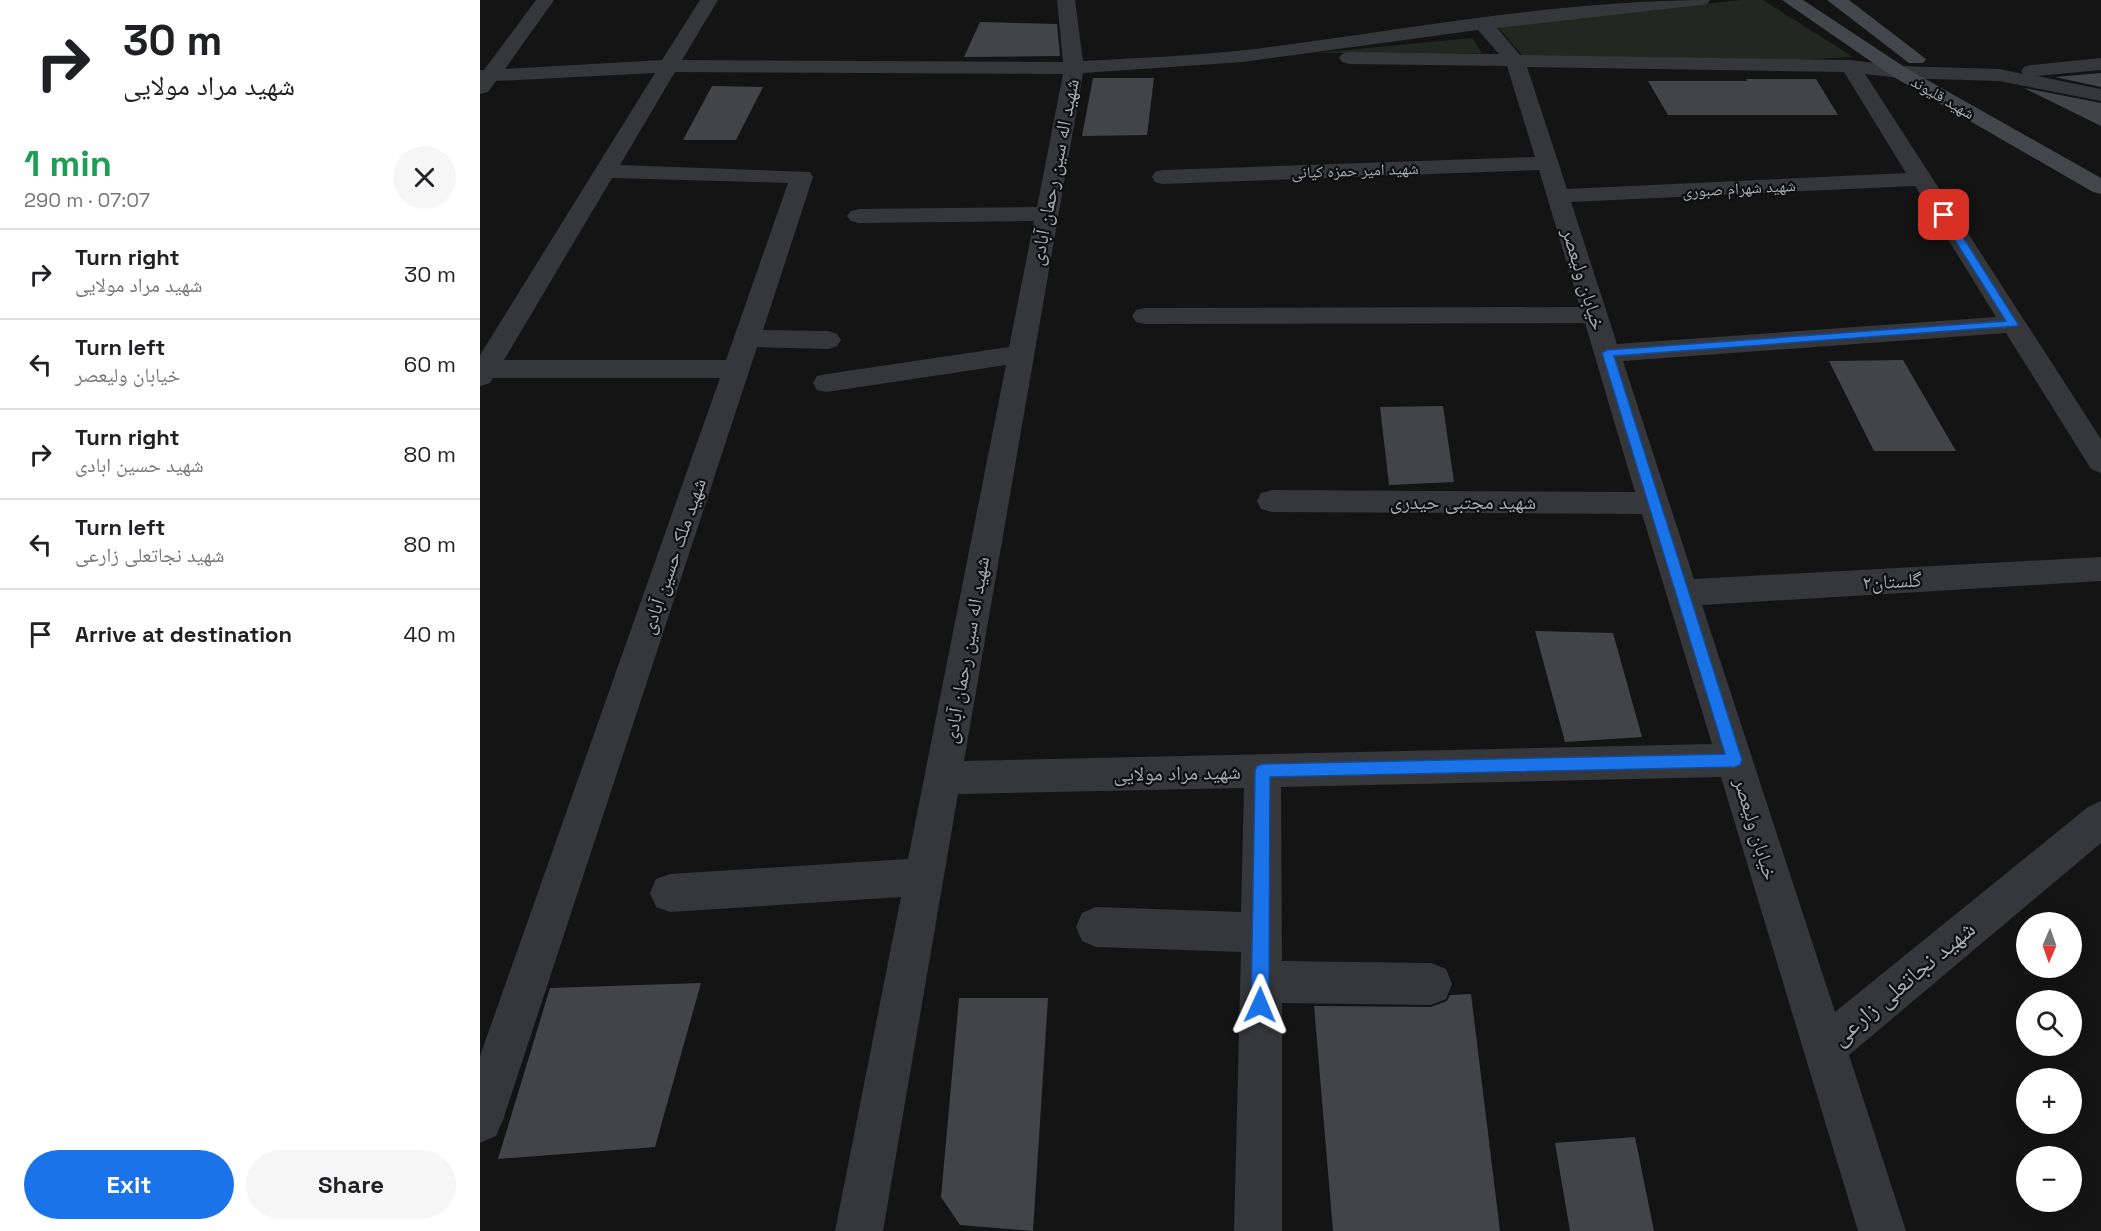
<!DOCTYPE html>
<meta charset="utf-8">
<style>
body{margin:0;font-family:"Space Grotesk","Noto Naskh Arabic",sans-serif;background:#f6f6f6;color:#202124;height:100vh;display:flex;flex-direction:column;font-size:22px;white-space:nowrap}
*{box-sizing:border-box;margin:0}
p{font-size:20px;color:#757577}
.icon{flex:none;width:33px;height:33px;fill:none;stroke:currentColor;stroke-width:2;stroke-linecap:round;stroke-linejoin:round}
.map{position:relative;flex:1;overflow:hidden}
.drawer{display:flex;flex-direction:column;background:#fff;width:480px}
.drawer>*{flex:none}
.top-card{background:#fff;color:#202124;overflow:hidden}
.needle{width:39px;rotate:182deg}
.buttons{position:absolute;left:1536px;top:912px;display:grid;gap:12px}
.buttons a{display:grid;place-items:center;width:66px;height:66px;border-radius:50%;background:#fff;box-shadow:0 3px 15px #0003;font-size:30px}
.pin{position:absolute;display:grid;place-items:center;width:51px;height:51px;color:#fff;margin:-26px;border-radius:12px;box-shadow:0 3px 9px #0006}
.me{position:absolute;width:66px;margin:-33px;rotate:1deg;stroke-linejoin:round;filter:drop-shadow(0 0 4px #0008)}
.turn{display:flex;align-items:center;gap:21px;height:126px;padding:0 24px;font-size:27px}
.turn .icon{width:78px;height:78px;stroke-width:2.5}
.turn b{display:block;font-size:42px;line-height:51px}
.round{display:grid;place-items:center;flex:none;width:63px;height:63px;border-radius:32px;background:#f6f6f6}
.head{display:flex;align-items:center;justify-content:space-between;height:102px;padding:0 24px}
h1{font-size:36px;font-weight:800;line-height:45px;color:#1e9e55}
.button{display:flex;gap:12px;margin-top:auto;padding:12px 24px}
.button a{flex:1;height:69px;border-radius:36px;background:#1a73e8;color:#fff;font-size:24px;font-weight:800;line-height:69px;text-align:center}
.button a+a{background:#f6f6f6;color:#202124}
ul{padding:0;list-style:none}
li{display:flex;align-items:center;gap:18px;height:90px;padding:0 24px;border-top:2px solid #e0e0e0}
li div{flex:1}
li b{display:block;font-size:22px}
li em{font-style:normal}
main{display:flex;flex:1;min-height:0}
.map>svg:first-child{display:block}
.green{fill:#202820}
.building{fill:#434448}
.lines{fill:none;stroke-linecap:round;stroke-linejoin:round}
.minor{fill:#35373a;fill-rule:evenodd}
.secondary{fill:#43464a;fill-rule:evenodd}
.route{fill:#1a73e8;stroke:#114b97;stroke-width:1.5}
.labels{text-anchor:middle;stroke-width:4.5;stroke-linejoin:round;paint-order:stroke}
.far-street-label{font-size:16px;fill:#a6adb5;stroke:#0f0f10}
.street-label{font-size:20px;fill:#a6adb5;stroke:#0f0f10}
.near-street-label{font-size:24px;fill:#a6adb5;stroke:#0f0f10}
</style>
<main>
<section class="drawer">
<div class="top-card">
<div class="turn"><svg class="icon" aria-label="right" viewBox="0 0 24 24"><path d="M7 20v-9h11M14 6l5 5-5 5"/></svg><div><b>30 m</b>شهید مراد مولایی</div></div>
</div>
<div class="head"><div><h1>1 min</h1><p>290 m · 07:07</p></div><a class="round"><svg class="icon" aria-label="close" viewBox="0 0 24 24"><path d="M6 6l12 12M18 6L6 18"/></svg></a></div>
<ul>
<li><svg class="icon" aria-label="right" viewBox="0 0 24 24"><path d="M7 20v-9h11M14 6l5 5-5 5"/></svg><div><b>Turn right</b><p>شهید مراد مولایی</p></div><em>30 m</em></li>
<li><svg class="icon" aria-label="left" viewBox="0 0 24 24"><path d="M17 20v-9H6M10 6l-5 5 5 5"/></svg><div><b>Turn left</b><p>خیابان ولیعصر</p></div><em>60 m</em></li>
<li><svg class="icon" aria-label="right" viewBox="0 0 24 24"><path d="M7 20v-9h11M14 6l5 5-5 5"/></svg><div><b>Turn right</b><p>شهید حسین ابادی</p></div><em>80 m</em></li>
<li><svg class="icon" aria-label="left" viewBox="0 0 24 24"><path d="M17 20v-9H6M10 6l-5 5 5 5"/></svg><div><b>Turn left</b><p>شهید نجاتعلی زارعی</p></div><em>80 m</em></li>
<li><svg class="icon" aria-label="arrive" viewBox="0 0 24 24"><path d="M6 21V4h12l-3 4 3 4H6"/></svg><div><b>Arrive at destination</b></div><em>40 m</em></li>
</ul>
<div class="button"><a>Exit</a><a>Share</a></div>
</section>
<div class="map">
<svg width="1621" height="1231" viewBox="0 0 1621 1231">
<rect width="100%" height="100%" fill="#141415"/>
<!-- green -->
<g class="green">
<path d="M1261,0H1283L1373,57L1312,60L1043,56L1017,26Z"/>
<path d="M992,38L1002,53H835Z"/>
</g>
<!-- building -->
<g class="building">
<path d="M500,22L577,24L580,56L484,57Z"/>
<path d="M1621,73V87L1575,77Z"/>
<path d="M613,78H674L667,135L602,136Z"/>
<path d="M1266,79H1336L1358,115H1188L1168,81H1267Z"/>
<path d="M232,86L283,87L256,140H203Z"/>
<path d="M1544,88L1621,103V126Z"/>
<path d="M1423,360L1476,451H1394L1349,361Z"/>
<path d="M963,406L974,482L909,485L900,407Z"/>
<path d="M1055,631L1133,633L1162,737L1085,742Z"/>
<path d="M221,983L175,1147L18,1159L70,988Z"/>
<path d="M991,994L1020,1231H853L834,1006L951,1007L967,1001L970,995Z"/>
<path d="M479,998H568L553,1231L480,1225L461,1197Z"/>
<path d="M1155,1137L1174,1231H1090L1075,1143Z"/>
</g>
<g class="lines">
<!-- minor -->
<path class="minor" d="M56,0H74L25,69L182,60L220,0H238L202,60L583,62L577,0H595L603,61C657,58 712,56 766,50C919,31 1076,0 1230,0L1227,4L1221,5L1017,28L1040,55L1370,60L1419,66L1519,69L1543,74L1541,71L1544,67L1551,65L1621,58V70L1557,76L1621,89V101L1519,81L1419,78L1385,74L1621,439V473L1611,469L1526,333L1143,361L1214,579L1621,557V581L1222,605L1355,1012L1608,807L1621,801V843L1369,1055L1426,1231H1378L1241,777L801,787L802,961L951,963L966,969L972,984L966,999L951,1005L802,1003V1231H754L761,952L616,947L602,941L596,927L602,913L616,907L761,912L764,788L478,794L403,1231H355L421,897L190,912L176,907L170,893L176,879L190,874L428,859L526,365L347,392L337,390L333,383L337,376L347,374L529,347L554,221L379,223L371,221L367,216L371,211L379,209L557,207L583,74L195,72L140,165L330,172L333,177L283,330L348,331L357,334L361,340L357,346L348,349L277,347L23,1120L16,1136L0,1143V1056L240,378H13L10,383L0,386V355L175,73L16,81L8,92L0,94V70H4ZM998,30L1019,54L869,52L862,54L859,58L862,62L869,64L1027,66L1055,157L683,170L675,172L672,177L675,182L683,184L1059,170L1100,307L665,308L656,310L652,316L656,322L665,324L1105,323L1155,492L792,490L781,493L777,501L781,509L792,512L1162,514L1232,744L484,761L603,73L763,62ZM1047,67L1364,72L1426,173L1087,189ZM132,178L308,183L246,360H24ZM1435,186L1516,317L1137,344L1091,202Z"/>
<!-- secondary -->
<g class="secondary">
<path d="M1302,0H1323L1426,68L1621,178V194L1613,192L1412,76Z"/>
<path d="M1347,0H1369L1446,59L1443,63H1429Z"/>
</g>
</g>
<!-- route -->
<path class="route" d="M1461,213L1469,215L1538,324L1537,326L1134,356L1262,760L1260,765L1255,767L790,777L789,1005L786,1011L780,1014L774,1011L771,1005L775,771L777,766L783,764L1245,754L1122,353L1127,350L1526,321L1459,215Z"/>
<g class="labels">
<!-- far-street labels -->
<g class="far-street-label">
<text transform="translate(1463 97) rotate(30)" y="6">شهید قلیوند</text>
<text transform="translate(875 170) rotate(-2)" y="6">شهید امیر حمزه کیانی</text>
<text transform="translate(1259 188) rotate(-3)" y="6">شهید شهرام صبوری</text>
</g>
<!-- street labels -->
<g class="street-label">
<text transform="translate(574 172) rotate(-79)" y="7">شهید اله سین رحمان آبادی</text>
<text transform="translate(1104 279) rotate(73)" y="7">خیابان ولیعصر</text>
<text x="983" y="509">شهید مجتبی حیدری</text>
<text transform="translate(193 556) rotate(-71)" y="7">شهید ملک حسین آبادی</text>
<text transform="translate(1412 581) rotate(-3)" y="7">گلستان۲</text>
<text transform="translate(486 650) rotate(-80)" y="7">شهید اله سین رحمان آبادی</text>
<text transform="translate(697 773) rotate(-1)" y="7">شهید مراد مولایی</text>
<text transform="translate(1276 829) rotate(73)" y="7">خیابان ولیعصر</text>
</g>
<!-- near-street labels -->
<g class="near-street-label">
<text transform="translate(1423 983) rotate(-40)" y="8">شهید نجاتعلی زارعی</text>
</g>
</g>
</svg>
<div class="buttons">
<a><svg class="needle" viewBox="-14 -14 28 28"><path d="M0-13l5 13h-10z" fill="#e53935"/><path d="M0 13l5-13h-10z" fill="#757577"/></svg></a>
<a><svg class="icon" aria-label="search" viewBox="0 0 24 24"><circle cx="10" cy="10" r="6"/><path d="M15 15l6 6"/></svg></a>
<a>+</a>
<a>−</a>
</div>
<div class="pin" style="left:1464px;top:215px;background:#d93025"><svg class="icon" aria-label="arrive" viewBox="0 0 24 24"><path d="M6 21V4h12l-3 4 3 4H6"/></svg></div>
<svg class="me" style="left:780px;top:1005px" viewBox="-20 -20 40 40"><path d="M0-17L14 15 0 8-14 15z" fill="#1a73e8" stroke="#fff" stroke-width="4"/></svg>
</div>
</main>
